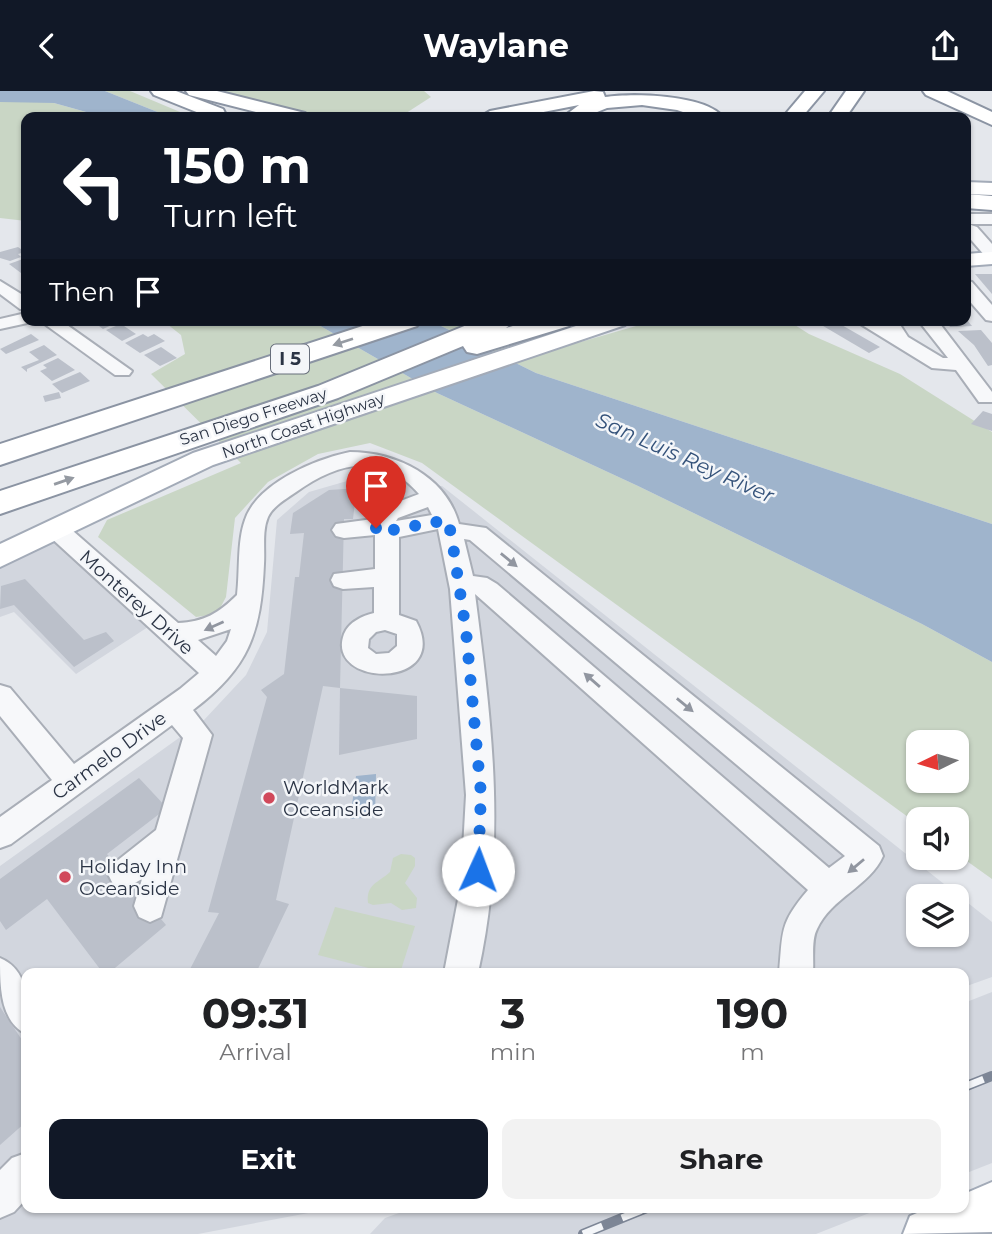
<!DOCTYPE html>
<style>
body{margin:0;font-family:Montserrat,sans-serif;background:#f2f2f2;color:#202124;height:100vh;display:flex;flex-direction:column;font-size:26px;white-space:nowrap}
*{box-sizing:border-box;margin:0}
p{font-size:23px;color:#757577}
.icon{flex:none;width:38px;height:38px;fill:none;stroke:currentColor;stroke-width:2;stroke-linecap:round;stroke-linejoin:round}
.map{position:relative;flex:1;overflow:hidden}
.side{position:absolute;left:21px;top:877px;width:948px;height:245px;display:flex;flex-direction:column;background:#fff;border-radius:14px;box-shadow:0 2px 5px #0004}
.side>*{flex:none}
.banner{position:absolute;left:21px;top:21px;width:950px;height:214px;border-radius:14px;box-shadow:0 2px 5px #0004;background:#111827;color:#fff;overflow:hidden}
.needle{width:46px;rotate:265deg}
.buttons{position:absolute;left:906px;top:639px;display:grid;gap:14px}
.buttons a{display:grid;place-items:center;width:63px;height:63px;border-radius:14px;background:#fff;box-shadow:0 2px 5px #0004;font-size:35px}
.pin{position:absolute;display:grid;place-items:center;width:60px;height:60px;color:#fff;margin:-72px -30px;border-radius:50% 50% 50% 0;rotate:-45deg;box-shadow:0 0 7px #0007}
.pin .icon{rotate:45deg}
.me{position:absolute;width:77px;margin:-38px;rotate:2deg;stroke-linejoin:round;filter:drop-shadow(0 0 5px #0008)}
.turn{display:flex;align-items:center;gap:24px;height:147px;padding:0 28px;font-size:32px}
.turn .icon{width:91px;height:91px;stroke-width:2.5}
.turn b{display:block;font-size:49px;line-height:60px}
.then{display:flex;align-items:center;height:66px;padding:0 28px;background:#0003;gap:14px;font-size:26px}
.eta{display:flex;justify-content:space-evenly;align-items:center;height:119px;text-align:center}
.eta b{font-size:42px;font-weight:700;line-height:49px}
.action{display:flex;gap:14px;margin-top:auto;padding:14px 28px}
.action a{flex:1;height:80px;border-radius:14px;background:#111827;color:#fff;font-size:28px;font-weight:700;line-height:80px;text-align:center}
.action a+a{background:#f2f2f2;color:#202124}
header{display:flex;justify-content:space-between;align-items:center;height:91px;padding:0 28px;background:#111827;color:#fff;font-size:32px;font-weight:700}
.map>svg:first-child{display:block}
.built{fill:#d2d6de;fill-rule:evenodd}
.green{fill:#c9d6c5;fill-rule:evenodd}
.water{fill:#9fb4cc}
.building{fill:#bbc0ca}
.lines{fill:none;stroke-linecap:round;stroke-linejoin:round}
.minor-casing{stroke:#a9aeb7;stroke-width:4}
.major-casing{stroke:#a3abb8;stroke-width:4}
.highway-casing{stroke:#8b94a3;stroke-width:4}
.minor{fill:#f7f8fa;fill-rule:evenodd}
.major{fill:#fff;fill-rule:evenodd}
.highway{fill:#fff;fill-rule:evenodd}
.rail-casing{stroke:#7d8696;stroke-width:10}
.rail{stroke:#f4f6f9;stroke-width:7;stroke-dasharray:21;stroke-linecap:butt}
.oneway{fill:#959aa2}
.oneway2{fill:#9196a0}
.route{stroke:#1a73e8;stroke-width:12;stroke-dasharray:0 21.6}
.poi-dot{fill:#d1495b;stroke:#f4f6f9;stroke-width:2.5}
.labels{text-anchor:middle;stroke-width:5;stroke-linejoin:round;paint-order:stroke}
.far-street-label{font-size:16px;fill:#2b3445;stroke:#f4f6f9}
.shield{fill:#f4f6f9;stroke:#676e7b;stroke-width:2}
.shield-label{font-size:18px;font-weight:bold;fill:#2b3445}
.street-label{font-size:19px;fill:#2b3445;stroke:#f4f6f9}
.poi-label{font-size:19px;fill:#2b3445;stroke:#f4f6f9;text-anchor:start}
.water-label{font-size:21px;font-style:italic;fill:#34527a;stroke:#f4f6f9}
</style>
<header><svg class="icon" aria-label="back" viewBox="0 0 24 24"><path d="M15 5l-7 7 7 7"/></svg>Waylane<svg class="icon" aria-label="share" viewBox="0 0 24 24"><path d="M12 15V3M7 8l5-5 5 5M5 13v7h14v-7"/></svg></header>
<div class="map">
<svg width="992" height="1143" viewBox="0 0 992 1143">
<rect width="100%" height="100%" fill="#e4e7ec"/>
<!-- built -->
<g class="built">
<path d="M354,388L442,395L992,831V886L964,896V882H26V1116L335,1117L198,1143H0V775L204,629L246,584L267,541L277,429L309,401ZM919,805H957V844H919Z"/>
<path d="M58,448L151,534L76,583L14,521L0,526V472Z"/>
<path d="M992,901V1072L964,1083V912Z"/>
<path d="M413,1117V1116L882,1117L816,1143H370L385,1127Z"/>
</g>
<!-- green -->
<g class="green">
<path d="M105,0H130L192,26H170Z"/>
<path d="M214,0H424L431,6L400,26H312Z"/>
<path d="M27,9L54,12L104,26H26V130L0,127V11Z"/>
<path d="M162,229H310L437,302L638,395L922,533L992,571V788L957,763V728H919V734L422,372L370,352L318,363L268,391L235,427L226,506L217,523L196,526L98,446L107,429L241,372L151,283L185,263L181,244ZM919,651H957V690H919Z"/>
<path d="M429,229H535L577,252L657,229H787L809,243L900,283L992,341V433L536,282Z"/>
<path d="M401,763L411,764L415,767V775L405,792L417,807L416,817L402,819L391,812L373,814L368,812C366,793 378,792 390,781L393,767Z"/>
<path d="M335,816L415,835L400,882H388L318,864Z"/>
</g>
<!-- water -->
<g class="water">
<path d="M0,0H105L170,26H104L54,12L0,11Z"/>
<path d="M310,229H429L536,282L992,433V571L922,533L638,395L437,302Z"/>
<path d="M376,683L375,726L350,728L356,685Z"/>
</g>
<!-- building -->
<g class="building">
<path d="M18,156L25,161L18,163L21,166L10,170L0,167V161Z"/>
<path d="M23,168L26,170V180L21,182L9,173Z"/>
<path d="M975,183H992V203Z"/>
<path d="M91,229H116L118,231L103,238Z"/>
<path d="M813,229H833L880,256L869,262Z"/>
<path d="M945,229H967L972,235L950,236Z"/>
<path d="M121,233L136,243L122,250L106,239Z"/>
<path d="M981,239L992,252V274L988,275L974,254L958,240Z"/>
<path d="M31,243L39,249L6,263L0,258Z"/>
<path d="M143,243L148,246L154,243L165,250L140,262L125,252Z"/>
<path d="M44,254L57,264L27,278V281L21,276L39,269L29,261Z"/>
<path d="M161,256L177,267L160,275L144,264Z"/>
<path d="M58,267L75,279L52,290L40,280L47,277L43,274Z"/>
<path d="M80,281L90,290L62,302L52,293Z"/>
<path d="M59,301L61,307L45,311L43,305Z"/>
<path d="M983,320L992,323V340L971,333Z"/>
<path d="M359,397L366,407L355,411L353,428H344L340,597L323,595L276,809L289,813L256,882H188L219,822L208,821L267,606L261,599L284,583L295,486H299L304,442L290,443L293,422L329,399Z"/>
<path d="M25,488L84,549L106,541L114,550L74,576L14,514L0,518L1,495Z"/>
<path d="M340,597L417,605V648L339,664Z"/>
<path d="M139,687L167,717L107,763L166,834L109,882H103L47,808L6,839L0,830V788Z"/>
<path d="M0,916L26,955V1031L0,1054Z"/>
</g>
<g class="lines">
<defs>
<g id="minor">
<rect x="966" y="123" width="26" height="10"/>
<path d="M971,134L977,136L992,153V168L986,166L966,143V136Z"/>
<path d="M0,190L26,206V219L20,218L0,203Z"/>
<path d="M966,190L972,191L992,214V230L986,229L966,206Z"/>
<path d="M26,222V229L32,231L0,238V228Z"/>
<path d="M39,229H60L132,280L129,284H115Z"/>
<path d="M854,229H897L908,246L943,267H948L918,229H937L992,301V311H979L956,279L932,277Z"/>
<path d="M350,361C396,361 446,385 459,433L486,437L879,755L883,765C870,795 831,807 817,838C811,849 814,869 813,882H779C783,840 779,833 808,799L475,503C492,634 507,752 478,882H444L461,793L466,704L450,498L438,438L399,446V524L416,530C453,599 324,597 344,543C349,531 362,525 374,522V496L343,498L334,495L331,489L334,483L375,478V444L344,447L336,445L332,439L336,433L373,428L382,417L419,403C381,359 337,372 296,401C286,408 273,415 268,426C262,440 265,458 264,473C261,542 249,577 193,619L212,644L161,826L150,831L139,826L134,815L142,788L124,798L113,793L108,783L113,773L156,739L183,647L172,634L11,753L0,757V726L52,689L0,625V594L10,597L74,673L180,598L199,582L49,445L45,439L49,433L57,431L65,433L178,532C204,531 219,522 237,504C240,480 237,451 245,429C257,392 316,368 350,361ZM428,416L432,424L396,430L398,427ZM464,448L470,449L845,765L829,777L497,493L487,487L473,485ZM231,538L227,550L216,565L198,549ZM385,539L397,543V555L389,562L376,563L368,557L369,548L376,541Z"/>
<path d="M0,867C31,880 27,915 26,943C0,930 0,896 0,867Z"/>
<path d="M26,1062V1108L14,1121L0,1127V1079L12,1067Z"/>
</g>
<g id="major">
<path d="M966,91L992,92V104L966,103Z"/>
<path d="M992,161V173L966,175V163Z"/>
<path d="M594,229H628L625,234L213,374L0,476V453L193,362Z"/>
<path d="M992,1091V1141L903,1143L910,1125L931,1116H964V1103Z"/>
</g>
<g id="highway">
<path d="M151,0H176L223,18L225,22L223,26H209L154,4Z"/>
<path d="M186,0H217L305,22L308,26H276L189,4Z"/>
<path d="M594,0L603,1L605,6C632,2 704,3 723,26H698L677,19L642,14L607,17L585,26H563L579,14L518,26H480L490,20Z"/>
<path d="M805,0H824L802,26H783Z"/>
<path d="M846,0H864L846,26H828Z"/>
<path d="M923,0H947L992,21V34L926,4Z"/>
<path d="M966,103L992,105V119L966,117Z"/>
<path d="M381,229H421L417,235L0,374V353Z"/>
<path d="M479,229H516L506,237L532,229H573L569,235L477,263L467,261L463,255L338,307L0,423V400L318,295Z"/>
</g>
</defs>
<!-- minor casing -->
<use href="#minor" class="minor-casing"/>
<!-- major casing -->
<use href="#major" class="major-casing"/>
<!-- highway casing -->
<use href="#highway" class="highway-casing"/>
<!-- minor -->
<use href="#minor" class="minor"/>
<!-- major -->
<use href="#major" class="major"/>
<!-- highway -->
<use href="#highway" class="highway"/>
<defs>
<g id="rail">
<path d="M964,996L992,985"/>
<path d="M583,1143L649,1116"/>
</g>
</defs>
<!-- rail casing -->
<use href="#rail" class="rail-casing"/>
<!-- rail -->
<use href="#rail" class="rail"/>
</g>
<!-- one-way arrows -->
<defs><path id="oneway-solid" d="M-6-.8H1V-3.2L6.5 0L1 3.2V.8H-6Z" transform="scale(1.75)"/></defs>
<g class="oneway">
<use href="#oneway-solid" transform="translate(343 251) rotate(162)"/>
<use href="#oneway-solid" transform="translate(64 390) rotate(-19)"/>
</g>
<g class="oneway2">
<use href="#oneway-solid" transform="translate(509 469) rotate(39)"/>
<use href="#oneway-solid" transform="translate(214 535) rotate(156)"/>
<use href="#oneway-solid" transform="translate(592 589) rotate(-139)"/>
<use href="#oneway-solid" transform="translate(685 614) rotate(39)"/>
<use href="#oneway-solid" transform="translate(856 775) rotate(140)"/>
</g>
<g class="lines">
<!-- route -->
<path class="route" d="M376,437L385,435L387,440L447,429L451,442L466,540L481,703L478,779"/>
</g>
<!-- markers -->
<g class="poi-dot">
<circle cx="269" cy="707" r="7"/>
<circle cx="65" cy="786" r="7"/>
</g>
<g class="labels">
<!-- far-street labels -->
<g class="far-street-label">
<text transform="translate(253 325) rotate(-18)" y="6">San Diego Freeway</text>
<text transform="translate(303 334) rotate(-19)" y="6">North Coast Highway</text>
</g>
<!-- shield labels -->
<rect class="shield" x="271" y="253.5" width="38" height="29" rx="5"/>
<g class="shield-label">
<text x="290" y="274">I 5</text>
</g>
<!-- street labels -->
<g class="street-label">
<text transform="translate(137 511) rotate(42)" y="7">Monterey Drive</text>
<text transform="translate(109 664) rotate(-36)" y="7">Carmelo Drive</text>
</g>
<!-- poi labels -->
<g class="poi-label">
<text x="283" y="703">WorldMark<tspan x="283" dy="22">Oceanside</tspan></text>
<text x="79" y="782">Holiday Inn<tspan x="79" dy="22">Oceanside</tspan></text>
</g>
<!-- water labels -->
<g class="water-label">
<text transform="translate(685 367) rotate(24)" y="7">San Luis Rey River</text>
</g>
</g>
</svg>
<div class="buttons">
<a><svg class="needle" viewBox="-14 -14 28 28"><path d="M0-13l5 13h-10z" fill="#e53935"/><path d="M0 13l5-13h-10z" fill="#757577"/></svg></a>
<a><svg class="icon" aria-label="sound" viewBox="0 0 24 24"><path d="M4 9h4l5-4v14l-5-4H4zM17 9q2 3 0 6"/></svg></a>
<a><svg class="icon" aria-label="layers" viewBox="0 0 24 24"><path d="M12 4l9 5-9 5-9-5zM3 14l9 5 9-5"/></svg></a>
</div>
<div class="pin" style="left:376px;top:437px;background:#d93025"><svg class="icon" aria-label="arrive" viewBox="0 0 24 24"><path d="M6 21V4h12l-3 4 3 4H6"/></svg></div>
<svg class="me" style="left:478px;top:779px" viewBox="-20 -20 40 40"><circle r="19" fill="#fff"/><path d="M0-13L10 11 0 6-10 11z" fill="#1a73e8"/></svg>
<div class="banner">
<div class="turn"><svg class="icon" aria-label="left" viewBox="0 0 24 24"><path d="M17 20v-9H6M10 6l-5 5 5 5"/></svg><div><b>150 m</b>Turn left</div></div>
<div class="then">Then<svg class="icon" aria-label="arrive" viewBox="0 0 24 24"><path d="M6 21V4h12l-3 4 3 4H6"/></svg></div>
</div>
<section class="side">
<div class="eta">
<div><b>09:31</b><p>Arrival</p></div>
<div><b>3</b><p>min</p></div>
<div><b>190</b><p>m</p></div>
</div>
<div class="action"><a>Exit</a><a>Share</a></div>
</section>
</div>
